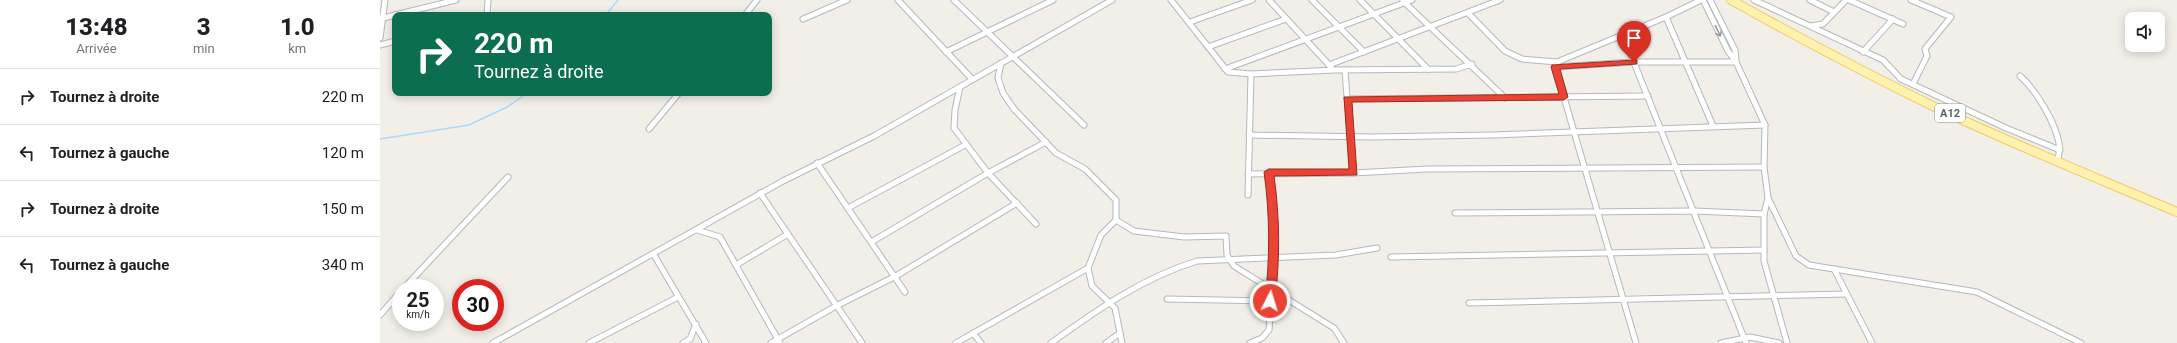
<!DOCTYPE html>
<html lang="fr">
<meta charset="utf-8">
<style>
body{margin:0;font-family:Roboto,sans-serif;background:#f2f2f2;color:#202124;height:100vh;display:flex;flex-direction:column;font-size:15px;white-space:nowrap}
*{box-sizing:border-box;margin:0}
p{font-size:13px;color:#757577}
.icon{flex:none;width:22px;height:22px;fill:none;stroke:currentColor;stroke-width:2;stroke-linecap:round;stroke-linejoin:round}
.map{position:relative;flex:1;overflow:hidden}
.panel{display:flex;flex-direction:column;background:#fff;width:380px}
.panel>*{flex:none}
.banner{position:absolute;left:12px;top:12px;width:380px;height:84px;border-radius:8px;box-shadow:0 2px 10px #0003;background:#0b6e4f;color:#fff;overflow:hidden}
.fabs{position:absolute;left:1745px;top:12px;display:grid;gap:8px}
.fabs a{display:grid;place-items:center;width:40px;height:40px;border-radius:8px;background:#fff;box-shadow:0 2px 10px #0003;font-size:20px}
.speed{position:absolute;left:12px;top:279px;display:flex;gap:8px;font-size:20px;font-weight:700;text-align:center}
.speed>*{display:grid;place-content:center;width:52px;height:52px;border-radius:50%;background:#fff;box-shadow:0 2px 10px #0003;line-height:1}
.speed small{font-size:10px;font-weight:400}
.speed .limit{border:6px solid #d22;background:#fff;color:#111}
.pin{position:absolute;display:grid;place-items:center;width:34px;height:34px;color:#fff;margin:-41px -17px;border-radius:50% 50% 50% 0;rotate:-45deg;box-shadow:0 0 4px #0007}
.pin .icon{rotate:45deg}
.me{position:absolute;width:44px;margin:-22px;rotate:5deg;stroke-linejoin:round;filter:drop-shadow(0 0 3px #0008)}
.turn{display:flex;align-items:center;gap:14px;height:84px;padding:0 16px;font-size:18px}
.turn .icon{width:52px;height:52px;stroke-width:2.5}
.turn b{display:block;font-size:28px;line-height:34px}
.eta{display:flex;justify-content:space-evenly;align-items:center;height:68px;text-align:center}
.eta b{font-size:24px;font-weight:800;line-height:28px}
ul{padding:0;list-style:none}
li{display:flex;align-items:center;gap:12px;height:56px;padding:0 16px;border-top:1px solid #e0e0e0}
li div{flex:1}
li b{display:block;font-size:15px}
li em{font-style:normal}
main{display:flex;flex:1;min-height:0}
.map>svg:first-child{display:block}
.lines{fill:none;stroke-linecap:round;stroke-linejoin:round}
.stream{stroke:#aadaff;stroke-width:1.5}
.street-casing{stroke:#b5b8bc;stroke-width:7}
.primary-casing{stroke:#f2c960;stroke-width:10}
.street{stroke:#fff;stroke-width:5}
.primary{stroke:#fff2af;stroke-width:8}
.oneway{stroke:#979a9d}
.route{fill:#ea4335;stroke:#982c22}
.labels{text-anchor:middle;stroke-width:3;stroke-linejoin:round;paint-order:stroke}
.shield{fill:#fff;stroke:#8f9295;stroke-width:1}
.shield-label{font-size:11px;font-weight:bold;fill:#5f6368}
</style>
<main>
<section class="panel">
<div class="eta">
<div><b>13:48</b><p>Arrivée</p></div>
<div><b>3</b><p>min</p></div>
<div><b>1.0</b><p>km</p></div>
</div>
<ul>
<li><svg class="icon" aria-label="right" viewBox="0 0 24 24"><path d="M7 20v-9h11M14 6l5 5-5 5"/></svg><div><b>Tournez à droite</b></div><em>220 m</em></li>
<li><svg class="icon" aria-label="left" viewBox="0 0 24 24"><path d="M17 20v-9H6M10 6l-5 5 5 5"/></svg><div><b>Tournez à gauche</b></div><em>120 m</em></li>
<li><svg class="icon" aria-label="right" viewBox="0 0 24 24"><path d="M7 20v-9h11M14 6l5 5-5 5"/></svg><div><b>Tournez à droite</b></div><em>150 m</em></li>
<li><svg class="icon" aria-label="left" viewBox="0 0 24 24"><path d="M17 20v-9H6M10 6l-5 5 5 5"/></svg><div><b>Tournez à gauche</b></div><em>340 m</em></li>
</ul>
</section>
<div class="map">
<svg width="1797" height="343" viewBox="0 0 1797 343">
<rect width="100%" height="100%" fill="#f1efe8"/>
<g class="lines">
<!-- stream -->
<g class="stream">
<path d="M226,15L238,0"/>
<path d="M0,139L89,125L127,107L147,93"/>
</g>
<defs>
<g id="street">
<path d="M518,0L592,79"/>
<path d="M574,0L704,125"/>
<path d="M791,0L848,72L871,74L955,70L1076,69L1092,64"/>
<path d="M889,0L951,67"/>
<path d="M932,0L984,52"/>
<path d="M980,0L1048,69"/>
<path d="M1323,0L1348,51L1356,62L1385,125L1384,167L1388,198L1384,214V261L1407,343"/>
<path d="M1330,0L1355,50L1356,61"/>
<path d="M1374,0L1503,60L1521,79L1626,128L1680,150"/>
<path d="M1430,0L1454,12"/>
<path d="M1469,0L1523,24"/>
<path d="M1531,0L1571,17L1545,49L1547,56L1533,84"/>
<path d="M1023,1L1125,98"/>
<path d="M1088,13L1125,51L1142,59L1177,62"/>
<path d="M15,15L76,0"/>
<path d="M107,15L108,0"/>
<path d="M365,15L377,0"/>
<path d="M1286,17L1333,126"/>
<path d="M0,19L15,15"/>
<path d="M423,19L467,0"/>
<path d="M810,22L872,0"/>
<path d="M1431,26L1443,24L1466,0"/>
<path d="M1243,35L1366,343"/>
<path d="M0,38L5,0"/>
<path d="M0,45L15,41"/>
<path d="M828,47L906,19"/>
<path d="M566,52L673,0"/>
<path d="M1483,52L1513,19"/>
<path d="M621,63L618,78L623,93L634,109L676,153L705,169L736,200V220L721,235L708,268L712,286L735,308L742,343"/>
<path d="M949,65L1120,0"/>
<path d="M1175,67L1254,62H1356"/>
<path d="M845,69L1032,0"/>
<path d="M965,71L973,173"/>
<path d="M1640,76C1656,90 1675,122 1679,143C1680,150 1679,156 1677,162"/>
<path d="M580,87L575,110L574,128L608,173L656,224"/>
<path d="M967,99L1268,96"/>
<path d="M269,129L299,93"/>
<path d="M869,135L991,137L1113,135L1385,125"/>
<path d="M437,163L525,292"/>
<path d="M868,174L973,173L1047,169L1384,167"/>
<path d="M380,193L482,343"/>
<path d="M868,195L871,74"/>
<path d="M1388,198L1416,256L1429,265L1597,292L1701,343"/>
<path d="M468,208L585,145"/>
<path d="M1075,213L1314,211L1384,214"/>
<path d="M736,220L754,231L804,237L846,236L847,255L854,266L954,328L964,343"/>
<path d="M317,230L340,237L400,343"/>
<path d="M493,241L608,173L666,142"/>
<path d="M274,255L326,343"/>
<path d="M1011,257L1384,250"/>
<path d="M356,265L408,234"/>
<path d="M1454,269L1492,343"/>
<path d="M24,288L128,177"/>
<path d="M787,299L890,301"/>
<path d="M1089,303L1466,294"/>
<path d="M0,315L21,291"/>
<path d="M593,333L601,343"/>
<path d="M113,343L403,181L494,136L732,0"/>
<path d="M209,343L298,297"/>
<path d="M303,343L310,339L316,324"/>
<path d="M391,343L456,306L516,276L637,203"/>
<path d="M576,343L708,268"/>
<path d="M671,343C717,310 762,278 817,261L956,255L997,248"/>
<path d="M726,343L740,333"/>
<path d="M870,343L882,338L889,330C893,277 896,225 889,172"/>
<path d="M1256,343L1175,67L1177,62L1286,17L1321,0"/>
<path d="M1341,343L1370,337L1399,343"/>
</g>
<path id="primary" d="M1351,0C1421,39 1491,76 1563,111C1640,147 1719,179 1797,212"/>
</defs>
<!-- street casing -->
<use href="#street" class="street-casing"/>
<!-- primary casing -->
<use href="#primary" class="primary-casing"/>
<!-- street -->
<use href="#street" class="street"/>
<!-- primary -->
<use href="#primary" class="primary"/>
</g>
<!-- one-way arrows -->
<defs><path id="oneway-shaft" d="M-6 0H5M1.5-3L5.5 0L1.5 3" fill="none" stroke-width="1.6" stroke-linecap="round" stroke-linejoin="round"/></defs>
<use class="oneway" href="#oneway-shaft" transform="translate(1338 31) rotate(64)"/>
<!-- route -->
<path class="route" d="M1254,60H1257V64L1180,69L1188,97L1184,100L972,102L977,175L894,176C900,218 900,259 895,301L890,305L887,304L885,301C890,257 890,215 884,172L889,169H969L964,97L1179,94L1171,67L1172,65Z"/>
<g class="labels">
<!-- shield labels -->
<rect class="shield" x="1555" y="104" width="30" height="18" rx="3"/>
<g class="shield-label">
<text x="1570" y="117">A12</text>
</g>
</g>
</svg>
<div class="fabs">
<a><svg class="icon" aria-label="sound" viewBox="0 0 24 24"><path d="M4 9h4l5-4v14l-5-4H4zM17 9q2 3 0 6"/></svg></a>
</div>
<div class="speed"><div>25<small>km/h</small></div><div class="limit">30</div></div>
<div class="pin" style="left:1254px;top:62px;background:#d93025"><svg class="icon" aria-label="arrive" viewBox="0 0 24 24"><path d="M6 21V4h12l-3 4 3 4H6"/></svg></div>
<svg class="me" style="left:890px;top:301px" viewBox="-20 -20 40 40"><circle r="17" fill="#ea4335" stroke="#fff" stroke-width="3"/><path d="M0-11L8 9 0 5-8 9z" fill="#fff"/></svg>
<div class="banner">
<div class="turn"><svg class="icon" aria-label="right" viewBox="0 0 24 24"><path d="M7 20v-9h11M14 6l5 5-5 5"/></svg><div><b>220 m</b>Tournez à droite</div></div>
</div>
</div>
</main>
